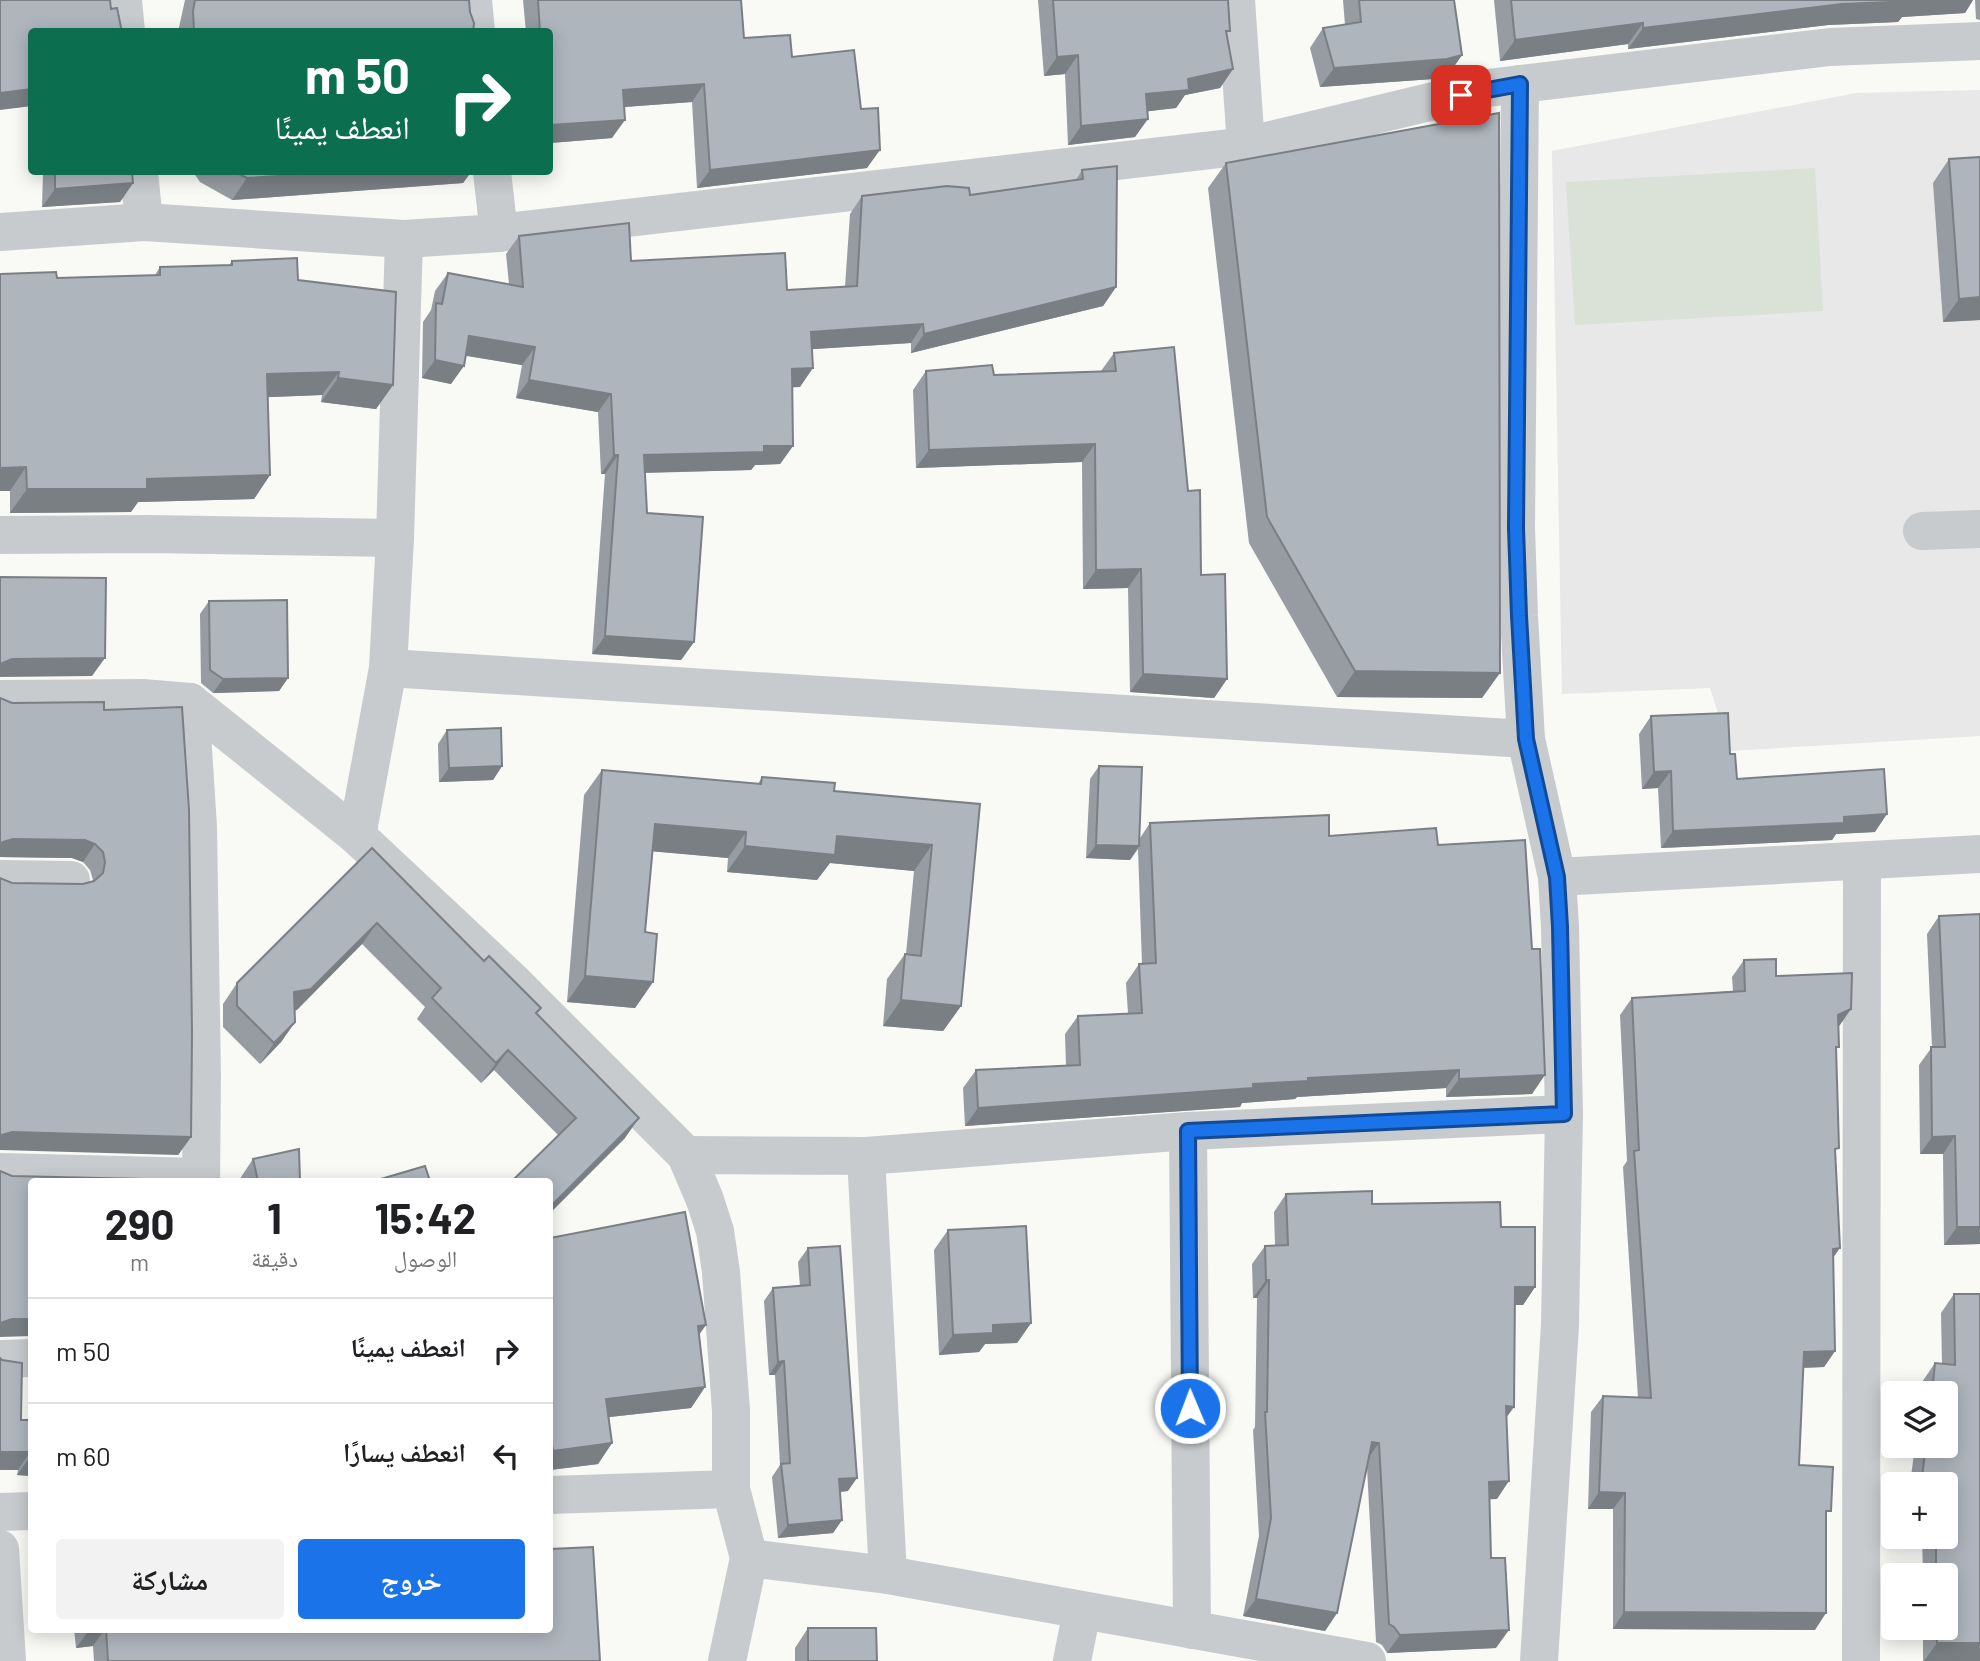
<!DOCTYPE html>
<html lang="ar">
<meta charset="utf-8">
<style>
body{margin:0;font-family:Barlow,"Noto Naskh Arabic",sans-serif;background:#f2f2f2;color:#202124;direction:rtl;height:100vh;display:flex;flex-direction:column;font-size:26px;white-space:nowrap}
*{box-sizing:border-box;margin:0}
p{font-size:23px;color:#757577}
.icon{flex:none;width:38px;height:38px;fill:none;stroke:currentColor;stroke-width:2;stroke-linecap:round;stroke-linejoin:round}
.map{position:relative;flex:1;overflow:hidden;direction:ltr}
.side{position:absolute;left:28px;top:1178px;width:525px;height:455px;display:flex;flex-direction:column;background:#fff;border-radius:7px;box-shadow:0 4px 18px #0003;direction:rtl}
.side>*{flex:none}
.hud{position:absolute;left:28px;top:28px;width:525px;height:147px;border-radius:7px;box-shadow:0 4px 18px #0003;direction:rtl;background:#0b6e4f;color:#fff;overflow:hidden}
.tools{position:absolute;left:1881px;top:1381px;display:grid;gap:14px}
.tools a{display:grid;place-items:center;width:77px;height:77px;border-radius:7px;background:#fff;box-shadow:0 4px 18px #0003;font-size:35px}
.pin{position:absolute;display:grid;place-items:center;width:60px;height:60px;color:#fff;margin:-30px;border-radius:14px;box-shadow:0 4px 10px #0006}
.me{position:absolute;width:77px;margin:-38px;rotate:359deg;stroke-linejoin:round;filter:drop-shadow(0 0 5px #0008)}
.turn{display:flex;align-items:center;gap:24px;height:147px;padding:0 28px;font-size:32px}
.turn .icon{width:91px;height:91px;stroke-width:2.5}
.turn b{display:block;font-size:49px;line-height:60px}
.eta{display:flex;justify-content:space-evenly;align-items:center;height:119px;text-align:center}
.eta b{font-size:42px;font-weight:700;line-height:49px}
.action{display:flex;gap:14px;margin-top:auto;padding:14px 28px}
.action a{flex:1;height:80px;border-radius:7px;background:#1a73e8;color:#fff;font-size:28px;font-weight:700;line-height:80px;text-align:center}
.action a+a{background:#f2f2f2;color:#202124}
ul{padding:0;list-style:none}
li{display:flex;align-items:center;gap:21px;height:105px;padding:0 28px;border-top:2px solid #e0e0e0}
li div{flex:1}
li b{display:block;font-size:26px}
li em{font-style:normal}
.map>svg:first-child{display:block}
.built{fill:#e7e8e7}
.green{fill:#dae1d7}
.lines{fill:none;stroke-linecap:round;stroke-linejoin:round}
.minor{stroke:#c7cbce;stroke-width:38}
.wall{fill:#969ca2}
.shaded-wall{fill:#7a7f84}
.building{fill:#aeb5bc;stroke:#7a7f84;stroke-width:2}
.route-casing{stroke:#114b97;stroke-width:18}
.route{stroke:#1a73e8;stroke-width:12}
</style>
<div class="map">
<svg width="1980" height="1661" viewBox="0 0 1980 1661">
<rect width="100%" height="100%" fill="#f9f9f6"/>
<!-- built -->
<path class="built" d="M1980,90V736L1730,751L1710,688L1562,694L1552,151L1856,93Z"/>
<!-- green -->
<path class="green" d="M1815,168L1823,311L1575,325L1566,182Z"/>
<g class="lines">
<!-- minor -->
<g class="minor">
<path d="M123,0L126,32"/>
<path d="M473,0L476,32"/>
<path d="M1236,0L1246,146"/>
<path d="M1520,84L1516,528L1519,616L1526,739L1557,877L1560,927L1564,1114L1560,1325L1539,1661"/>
<path d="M139,172L144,222"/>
<path d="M492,172L499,233"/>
<path d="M0,232L144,222L404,239L499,233L1246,146L1488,88L1520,84L1830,47L1980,41"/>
<path d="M1922,531L1980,529"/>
<path d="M0,535L149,534L395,538"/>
<path d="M388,668L1526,739"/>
<path d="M0,699L142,698L190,702L357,836L512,981L686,1155L705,1200L715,1231L721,1272L731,1411V1489L749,1558L727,1661"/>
<path d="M190,702L198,827L202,1077L201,1181"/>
<path d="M357,836L388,668L395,538L404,239"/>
<path d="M1557,877L1980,854"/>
<path d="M0,879L71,880"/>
<path d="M1188,1131L1192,1630"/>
<path d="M686,1155L866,1156L1188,1131L1564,1114"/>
<path d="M866,1156L888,1575"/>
<path d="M0,1172L201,1177"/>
<path d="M0,1359L32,1358"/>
<path d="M550,1495L731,1489"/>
<path d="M0,1512L32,1511"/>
<path d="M0,1549L7,1661"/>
<path d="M749,1558L888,1575L1367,1661"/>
<path d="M1072,1661L1082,1611"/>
<path d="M1861,1661L1862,861"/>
</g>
</g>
<!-- wall -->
<g class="wall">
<path d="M185,0H469L470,12L473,32H178Z"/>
<path d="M523,0H741L744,38L792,57L867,168L697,188L692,102L624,107L612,138L550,143V32H526Z"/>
<path d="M1038,0H1228L1227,35L1233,69L1220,88L1185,95L1176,108L1147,111L1135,137L1068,145L1065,74L1044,76Z"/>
<path d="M1343,0H1454L1462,55L1448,75L1433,79L1320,87L1310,48L1323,28L1345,25Z"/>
<path d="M1494,0H1973L1965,13L1902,17L1898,22L1828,25L1628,49V44L1500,61Z"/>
<path d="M1975,0H1980V20L1976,19Z"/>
<path d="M1980,157V320L1943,322L1933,183L1949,159Z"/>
<path d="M1226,163L1482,698L1337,697L1249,543L1208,188Z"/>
<path d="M1082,170L1116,287L1103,306L911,353V343L812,349L800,387H792L793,446L780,464L755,465L751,470L645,473L647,513L694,642L681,660L592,654L605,474H601L598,412L516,398L522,365L466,356L451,384L422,378L423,322L431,310L435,291L448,273L509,284L506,254L519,236L631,261L787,290L845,287L850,214L862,196L970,195L1076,180Z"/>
<path d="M43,172H132L133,183L120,202L42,207Z"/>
<path d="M193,172H471L463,183L232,200L200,182Z"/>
<path d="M232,261L298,280L393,385L376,409L321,402L322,395L268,397L270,475L254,499L138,502L131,512L10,513V491H0V274L57,278L155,275L160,267L229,265Z"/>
<path d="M1114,353L1188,491L1201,575L1227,679L1214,698L1130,692L1128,588L1083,589L1082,462L916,468L913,390L926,371L994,375L1101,371Z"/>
<path d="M209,601L288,678L279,691L213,693L201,683L200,614Z"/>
<path d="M1,700L12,703L104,710L191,1137L178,1155L1,879L12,883L83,884L92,882L93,880L90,870L83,862L72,858L0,857Z"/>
<path d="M1651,716L1730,754L1737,779L1875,832L1836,834L1832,840L1661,848L1658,788L1642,789L1639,734Z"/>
<path d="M447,730L502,766L493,780L439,782L438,744Z"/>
<path d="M1099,766L1140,838L1150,823L1438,845L1532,1094L1446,1097V1088L1297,1097L1295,1099L1242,1103L1240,1107L965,1126L963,1088L976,1070L1066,1066L1065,1034L1078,1016L1128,1013L1126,983L1139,964H1142L1138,849L1130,860L1086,858L1090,779Z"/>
<path d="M602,770L758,784L762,777L834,791L980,804L961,1006L943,1031L883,1026L887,979L905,954H906L914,871L830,863L817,880L727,872L728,858L652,851L645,932L653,982L635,1008L567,1002L584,795Z"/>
<path d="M372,848L537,1014L625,1138L550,1213V1181L558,1135L494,1070L481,1083L417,1019L425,1007L362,944L295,1010V1022L281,1042L260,1064L223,1027V1004L237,983Z"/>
<path d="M1980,914V1244L1944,1245L1943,1154H1920L1919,1065L1932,1047L1927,934L1939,916Z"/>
<path d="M1744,960L1776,976L1840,1025L1838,1026L1836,1051L1833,1258L1835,1351L1824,1367L1803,1368L1799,1465L1826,1517L1815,1630L1613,1629V1509H1588L1591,1412L1603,1396L1638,1398L1623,1167L1627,1161L1620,1015L1632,998L1733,991L1732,977Z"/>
<path d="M253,1159L300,1181H241V1177Z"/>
<path d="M1286,1194L1372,1204L1501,1227L1535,1287L1523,1305H1515L1506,1417L1497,1499H1489L1491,1558L1496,1648L1387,1653L1382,1645L1376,1642L1367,1467L1337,1613L1325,1631L1243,1616L1259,1536L1253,1430L1255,1427L1257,1298H1253L1252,1264L1265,1246L1275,1245L1274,1212Z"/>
<path d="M948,1230L1031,1323L1017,1343L985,1344L979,1352L939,1355L934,1250Z"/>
<path d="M550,1238L699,1335L705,1387L691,1408L609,1417L612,1443L598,1464L550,1470Z"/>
<path d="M808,1248L848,1491L840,1492L842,1520L833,1533L778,1538L772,1477L780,1465L775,1375H769L764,1301L773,1288L800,1286L798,1262Z"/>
<path d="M1954,1294L1980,1661H1923V1628H1946V1575H1923L1922,1536H1946V1484H1910L1915,1446H1946V1393H1921L1922,1382L1935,1363L1942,1364L1941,1313Z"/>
<path d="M0,1358L21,1420H32V1476L17,1475L18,1470H0Z"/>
<path d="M808,1628L877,1661H795V1648Z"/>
<path d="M74,1629H550L600,1661H94L93,1646L76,1648Z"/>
</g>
<!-- shaded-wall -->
<g class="shaded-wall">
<path d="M1910,0H1973L1965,13L1902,17L1898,22L1828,25L1628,49L1643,28L1842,4Z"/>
<path d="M1643,23L1628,44L1500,61L1515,40Z"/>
<path d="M1078,55L1065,74L1044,76L1057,57Z"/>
<path d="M1462,55L1448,75L1433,79L1320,87L1334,68Z"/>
<path d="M1233,69L1220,88L1185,95L1176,108L1134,113L1146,94L1188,79Z"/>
<path d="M704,84L692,102L610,108L623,90Z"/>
<path d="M32,89V106L0,110V93Z"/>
<path d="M1148,119L1135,137L1068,145L1081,126Z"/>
<path d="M625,120L612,138L550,143V125Z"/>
<path d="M880,150L867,168L697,188L710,170Z"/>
<path d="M341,172H471L463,183L232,200L247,178Z"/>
<path d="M133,183L120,202L42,207L55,189Z"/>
<path d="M1116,287L1103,306L911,353L924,334Z"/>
<path d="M1980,297V320L1943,322L1959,299Z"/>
<path d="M923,324L911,343L799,350L811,332Z"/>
<path d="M469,336L535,347L522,365L457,354Z"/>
<path d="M435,360L464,366L451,384L422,378Z"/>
<path d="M813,368L800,387L779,388L792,369Z"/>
<path d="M339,372L322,395L250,398L267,374Z"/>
<path d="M338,378L393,385L376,409L321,402Z"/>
<path d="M529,380L611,394L598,412L516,398Z"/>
<path d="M1095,444L1082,462L916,468L929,450Z"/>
<path d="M764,446H793L780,464L755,465L751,470L631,473L644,455Z"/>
<path d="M614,455H618L605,474H601Z"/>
<path d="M26,467L10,491H0V468Z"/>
<path d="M270,475L254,499L138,502L131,512L10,513L27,489L147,479Z"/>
<path d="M1141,569L1128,588L1083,589L1096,570Z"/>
<path d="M605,636L694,642L681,660L592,654Z"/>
<path d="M105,658L92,676L0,677V664L12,659Z"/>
<path d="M1355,671L1500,673L1482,698L1337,697Z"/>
<path d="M1143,674L1227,679L1214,698L1130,692Z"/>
<path d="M288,678L279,691L213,693L223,679Z"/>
<path d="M502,766L493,780L439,782L449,768Z"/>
<path d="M1671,771L1658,788L1642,789L1654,772Z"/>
<path d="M1887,814L1875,832L1836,834L1832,840L1661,848L1673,831Z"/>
<path d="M655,824L746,832L728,858L637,850Z"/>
<path d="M837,836L932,845L914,871L830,863L817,880L727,872L745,846Z"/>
<path d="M13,839L85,840L95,844L83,862L72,858L0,857V844L3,842Z"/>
<path d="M1096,845L1139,846L1130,860L1086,858Z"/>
<path d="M377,923L362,944L297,1010L280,1013L294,992Z"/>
<path d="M585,976L653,982L635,1008L567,1002Z"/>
<path d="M901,1000L961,1006L943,1031L883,1026Z"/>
<path d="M1851,1009L1840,1025L1827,1032L1838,1015Z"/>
<path d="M295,1022L281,1042L260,1064L274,1043Z"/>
<path d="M508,1050L494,1070L481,1083L496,1063Z"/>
<path d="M1459,1070L1446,1088L1297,1097L1295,1099L1242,1103L1240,1107L965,1126L978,1108L1253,1084L1308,1078Z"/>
<path d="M1545,1075L1532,1094L1446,1097L1459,1079Z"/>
<path d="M639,1118L625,1138L550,1213V1207Z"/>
<path d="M12,1132L191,1137L178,1155L0,1150V1137L2,1135Z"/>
<path d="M1955,1136L1943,1154H1920L1932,1137Z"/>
<path d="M1957,1227H1980V1244L1944,1245Z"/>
<path d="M1840,1248L1828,1265L1833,1249Z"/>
<path d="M1266,1280H1269L1257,1298H1253Z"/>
<path d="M1515,1287H1535L1523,1305H1503Z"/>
<path d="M12,1319H32V1336L0,1337V1323Z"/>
<path d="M1031,1323L1017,1343L985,1344L979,1352L939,1355L953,1335L993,1325Z"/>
<path d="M706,1325L692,1345L698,1326Z"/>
<path d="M1835,1351L1824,1367L1792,1368L1804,1352Z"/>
<path d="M784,1361L775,1375H769L778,1362Z"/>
<path d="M705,1387L691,1408L592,1419L606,1399Z"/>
<path d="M1506,1406L1514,1407L1501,1425Z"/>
<path d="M1372,1442L1379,1443L1366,1461Z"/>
<path d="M612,1443L598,1464L550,1470V1455L553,1451Z"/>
<path d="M0,1452H30L18,1470H0Z"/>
<path d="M30,1457H32V1476L17,1475Z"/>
<path d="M857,1478L848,1491L829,1493L839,1479Z"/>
<path d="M1509,1481L1497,1499L1476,1500L1489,1482Z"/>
<path d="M1599,1492L1625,1493L1613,1509H1588Z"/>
<path d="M842,1520L833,1533L778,1538L788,1525Z"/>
<path d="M1256,1599L1337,1613L1325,1631L1243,1616Z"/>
<path d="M1624,1612L1826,1613L1815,1630L1613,1629Z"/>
<path d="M105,1629L93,1646L76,1648L89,1630Z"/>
<path d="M1509,1630L1496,1648L1387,1653L1400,1635Z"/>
<path d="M1937,1643H1980V1661H1924Z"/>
</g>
<!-- building -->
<g class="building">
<path d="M0,0H110L111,9L117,8L122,32H32V89L0,93Z"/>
<path d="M195,0H469L470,12L474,23L473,32H194L193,11Z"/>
<path d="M538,0H741L744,38L790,35L792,57L854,50L861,109L878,108L880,150L710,170L704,84L623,90L625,120L550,125V32H540Z"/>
<path d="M1053,0H1228L1230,31H1226L1233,69L1188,79L1189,90L1146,94L1148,119L1081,126L1078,55L1057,57Z"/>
<path d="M1359,0H1454L1462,55L1447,59L1334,68L1323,28L1361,22Z"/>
<path d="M1511,0H1913V1L1842,4L1643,28V23L1515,40Z"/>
<path d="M1499,113L1500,673L1355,671L1267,517L1226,163Z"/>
<path d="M1980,157V297L1959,299L1949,159Z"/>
<path d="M1117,166L1116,287L924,334L923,324L811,332L813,368L792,369L793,446H764V452L644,455L647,513L703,517L694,642L605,636L618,455H614L611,394L529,380L535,347L469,336L464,366L435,360L436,303L442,304L448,273L523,287L519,236L629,223L631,261L785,253L787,290L857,286L862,196L947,186L969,188L970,195L1083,179L1082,170Z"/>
<path d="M55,172H132L133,183L55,189Z"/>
<path d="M235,172H341L247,178Z"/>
<path d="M297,258L298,280L396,292L393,385L338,378L339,372L267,374L270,475L147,479V489H27L26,467L0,468V274L56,272L57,278L160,275V267L232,265V261Z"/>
<path d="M1174,347L1188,491L1200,490L1201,575L1225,574L1227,679L1143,674L1141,569L1096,570L1095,444L929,450L926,371L992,365L994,375L1116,371L1114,353Z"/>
<path d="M0,577L106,578L105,658L12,659L0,664Z"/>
<path d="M287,600L288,678L223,679L210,670L209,601Z"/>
<path d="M0,698L12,703L104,702V710L182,707L189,810L192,1033L191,1137L12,1132L2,1135L0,1137V878L12,883L83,884L94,881L103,873L105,862L103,852L95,844L85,840L13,839L3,842L0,844Z"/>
<path d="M1728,713L1730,754H1735L1737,779L1884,769L1887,814L1844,817V823L1673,831L1671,771L1654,772L1651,716Z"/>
<path d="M501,728L502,766L449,768L447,730Z"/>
<path d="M1099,766L1142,767L1139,846L1096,845Z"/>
<path d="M602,770L761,784L762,777L835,783L834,791L980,804L961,1006L901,1000L905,954L921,956L932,845L837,836L835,855L745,846L746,832L655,824L645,932L657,934L653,982L585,976Z"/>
<path d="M1329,815V836L1436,828L1438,845L1525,840L1532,949H1540L1545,1075L1459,1079V1070L1308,1078V1081L1253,1084V1088L978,1108L976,1070L1080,1065L1078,1016L1142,1013L1139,964L1156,963L1150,823Z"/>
<path d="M372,848L484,961L489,956L541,1008L536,1013L639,1118L550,1207V1181H512L576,1118L508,1050L496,1063L432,998L441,988L377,923L311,989L294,992L295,1022L274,1043L237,1006V983Z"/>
<path d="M1980,914V1227H1957L1955,1136L1932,1137L1931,1047H1945L1939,916Z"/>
<path d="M1776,959V976L1852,973L1851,1009L1838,1015L1839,1047H1836L1839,1148L1835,1149L1840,1248L1833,1249L1835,1351L1804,1352L1799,1465L1833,1467L1831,1511H1826V1613L1624,1612L1625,1493L1599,1492L1603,1396L1651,1398L1634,1151L1639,1150L1632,998L1745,991L1744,960Z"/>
<path d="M299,1149L300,1181H258L253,1159Z"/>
<path d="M425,1166L430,1181H374Z"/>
<path d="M0,1171L12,1176L186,1180V1181H32V1319H12L0,1323Z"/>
<path d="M1372,1191V1204L1500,1202L1501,1227H1535V1287H1515L1514,1407L1506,1406L1509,1481L1489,1482L1491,1558H1505L1509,1630L1400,1635L1394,1627L1389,1624L1379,1443L1372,1442L1337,1613L1256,1599L1271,1518L1265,1412H1267L1269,1280H1266L1265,1246L1288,1245L1286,1194Z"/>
<path d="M685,1212L706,1325L698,1326L705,1387L606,1399L612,1443L553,1451L552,1445H550V1238Z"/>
<path d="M1026,1226L1031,1323L993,1325V1333L953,1335L948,1230Z"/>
<path d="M840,1246L857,1478L839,1479L842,1520L788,1525L781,1464L790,1463L784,1361L778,1362L773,1288L810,1285L808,1248Z"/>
<path d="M1954,1294H1980V1643H1937L1936,1628H1946V1575H1936V1536H1946V1484H1921L1926,1446H1946V1393H1932L1935,1363L1955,1365Z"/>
<path d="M0,1358L2,1360L22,1363L21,1420H32V1457H30V1452H0Z"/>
<path d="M593,1547L600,1661H108L106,1629H550V1549Z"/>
<path d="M808,1628H876L877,1661H808Z"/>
</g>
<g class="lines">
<defs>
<path id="route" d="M1190,1408L1188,1131L1564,1114L1560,927L1557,877L1526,739L1519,616L1516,528L1520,84L1461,95"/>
</defs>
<!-- route casing -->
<use href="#route" class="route-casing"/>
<!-- route -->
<use href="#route" class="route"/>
</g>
</svg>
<div class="tools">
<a><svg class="icon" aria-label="layers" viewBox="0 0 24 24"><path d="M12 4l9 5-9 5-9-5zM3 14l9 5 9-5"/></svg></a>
<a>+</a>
<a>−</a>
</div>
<div class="pin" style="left:1461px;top:95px;background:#d93025"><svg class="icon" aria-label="arrive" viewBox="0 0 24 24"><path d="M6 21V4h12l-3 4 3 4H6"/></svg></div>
<svg class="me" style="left:1190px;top:1408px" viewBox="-20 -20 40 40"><circle r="17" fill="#1a73e8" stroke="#fff" stroke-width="3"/><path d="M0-11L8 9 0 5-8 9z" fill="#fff"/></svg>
<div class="hud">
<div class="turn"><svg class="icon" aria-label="right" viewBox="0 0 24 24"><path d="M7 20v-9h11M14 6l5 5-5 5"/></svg><div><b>50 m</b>انعطف يمينًا</div></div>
</div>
<section class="side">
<div class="eta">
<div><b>15:42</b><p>الوصول</p></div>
<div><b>1</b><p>دقيقة</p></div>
<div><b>290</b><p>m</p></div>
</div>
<ul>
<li><svg class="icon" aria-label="right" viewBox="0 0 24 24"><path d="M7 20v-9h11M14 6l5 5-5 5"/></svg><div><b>انعطف يمينًا</b></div><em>50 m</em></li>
<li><svg class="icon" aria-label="left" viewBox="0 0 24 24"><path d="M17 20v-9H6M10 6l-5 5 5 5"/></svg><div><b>انعطف يسارًا</b></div><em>60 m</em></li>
</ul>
<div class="action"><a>خروج</a><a>مشاركة</a></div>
</section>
</div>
